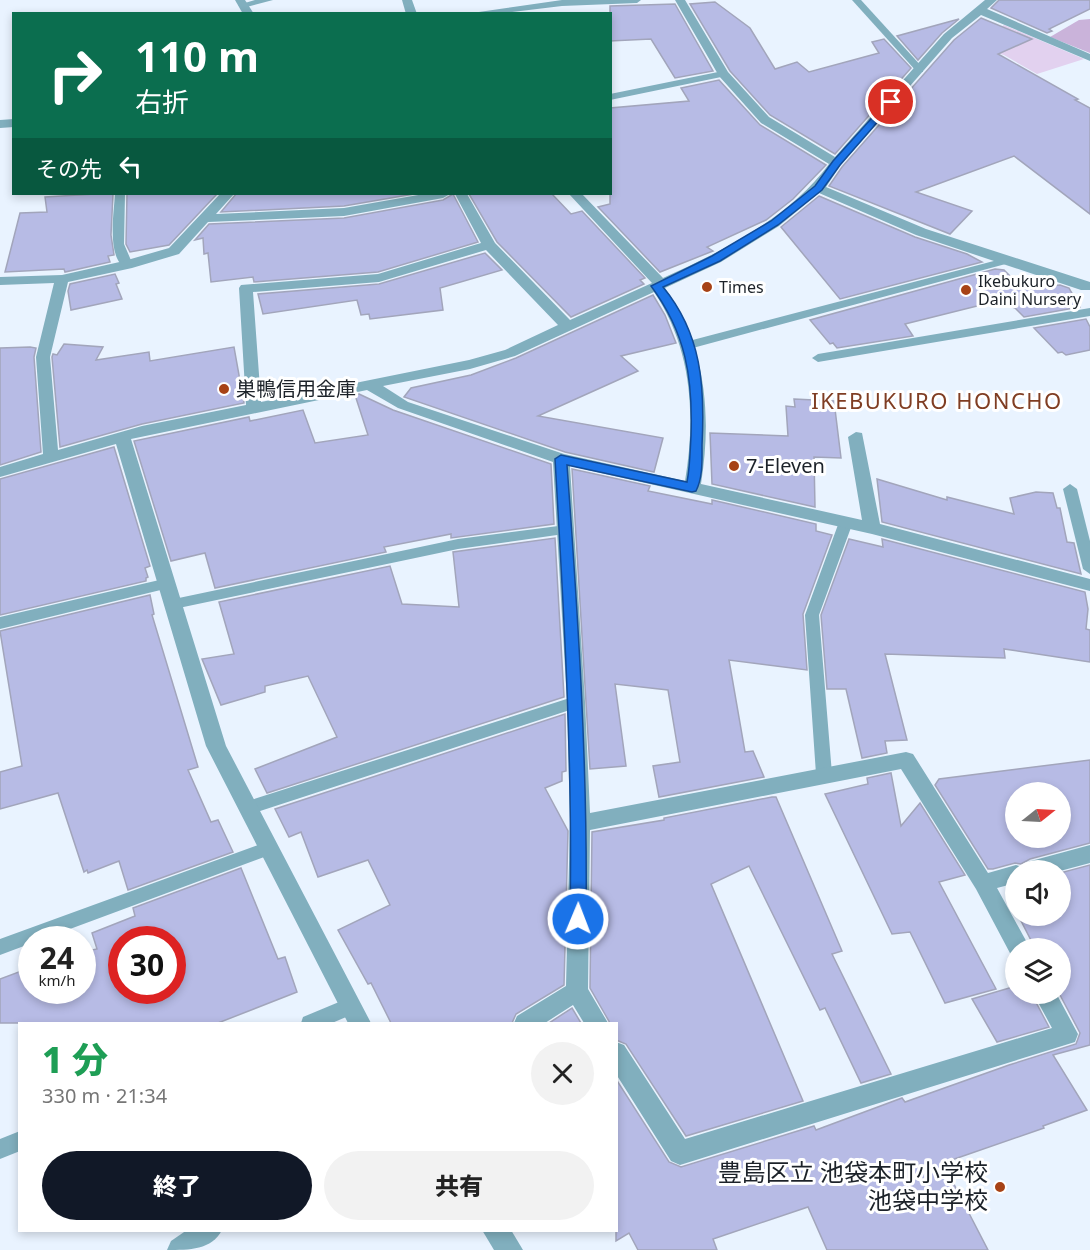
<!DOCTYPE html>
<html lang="ja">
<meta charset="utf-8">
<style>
body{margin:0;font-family:"Noto Sans","Noto Sans JP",sans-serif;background:#f2f2f2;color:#222;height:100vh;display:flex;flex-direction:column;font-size:22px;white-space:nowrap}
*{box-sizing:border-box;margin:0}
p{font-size:20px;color:#767676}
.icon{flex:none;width:33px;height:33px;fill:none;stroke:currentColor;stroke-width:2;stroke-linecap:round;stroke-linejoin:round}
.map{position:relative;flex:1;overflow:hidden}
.drawer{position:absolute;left:18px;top:1022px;width:600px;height:210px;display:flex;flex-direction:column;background:#fff;border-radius:0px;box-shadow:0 3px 9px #0003}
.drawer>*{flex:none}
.banner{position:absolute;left:12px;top:12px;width:600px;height:183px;border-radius:0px;box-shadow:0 3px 9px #0003;background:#0b6e4f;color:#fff;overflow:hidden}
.needle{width:39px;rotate:72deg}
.fabs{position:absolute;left:1005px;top:782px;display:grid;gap:12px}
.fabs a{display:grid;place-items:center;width:66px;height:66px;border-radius:50%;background:#fff;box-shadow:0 3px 9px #0003;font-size:30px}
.speed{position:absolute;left:18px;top:926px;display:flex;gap:12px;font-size:30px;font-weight:700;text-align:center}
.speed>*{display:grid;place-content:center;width:78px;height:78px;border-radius:50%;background:#fff;box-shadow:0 3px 9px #0003;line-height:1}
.speed small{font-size:15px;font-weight:400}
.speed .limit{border:9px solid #d22;background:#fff;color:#111}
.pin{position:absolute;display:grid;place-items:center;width:51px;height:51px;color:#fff;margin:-26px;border:3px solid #fff;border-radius:50%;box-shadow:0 2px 6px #0007}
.me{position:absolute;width:66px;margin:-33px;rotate:1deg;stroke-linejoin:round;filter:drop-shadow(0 0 4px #0008)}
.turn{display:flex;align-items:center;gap:21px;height:126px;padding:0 24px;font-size:27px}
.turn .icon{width:78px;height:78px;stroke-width:2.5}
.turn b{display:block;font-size:42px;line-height:51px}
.then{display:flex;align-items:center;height:57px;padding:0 24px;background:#0003;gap:12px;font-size:22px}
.round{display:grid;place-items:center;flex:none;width:63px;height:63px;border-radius:32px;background:#f2f2f2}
.headline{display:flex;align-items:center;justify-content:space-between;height:102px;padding:0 24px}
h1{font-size:36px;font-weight:800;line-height:45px;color:#1e9e55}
.button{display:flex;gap:12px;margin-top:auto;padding:12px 24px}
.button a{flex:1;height:69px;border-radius:36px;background:#111827;color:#fff;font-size:24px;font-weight:800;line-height:69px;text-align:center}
.button a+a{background:#f2f2f2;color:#222}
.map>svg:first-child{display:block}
.green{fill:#e2d1ef}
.forest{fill:#cab3da}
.building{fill:#b7bbe5;stroke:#a2a5bb;stroke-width:1.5;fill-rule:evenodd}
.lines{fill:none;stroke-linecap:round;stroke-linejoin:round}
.service{fill:#81afbe;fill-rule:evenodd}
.minor{fill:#81afbe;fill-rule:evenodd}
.route{fill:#1a73e8;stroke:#114b97;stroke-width:1.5}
.poi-dot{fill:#a74216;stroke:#fff;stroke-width:2}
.labels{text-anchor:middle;stroke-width:6;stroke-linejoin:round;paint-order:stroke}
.far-poi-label{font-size:16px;fill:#1c2229;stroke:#fff;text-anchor:start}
.poi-label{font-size:20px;fill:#1c2229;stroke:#fff;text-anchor:start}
.quarter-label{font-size:22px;letter-spacing:1.5px;fill:#7f3d23;stroke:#fff}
.near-poi-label{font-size:24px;fill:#1c2229;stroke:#fff;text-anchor:end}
</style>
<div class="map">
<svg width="1090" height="1250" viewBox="0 0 1090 1250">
<rect width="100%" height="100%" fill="#e9f3ff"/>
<!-- green -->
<path class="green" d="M1004,25L1084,59L1037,74L1004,55L978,47Z"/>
<!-- forest -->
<path class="forest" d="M1090,19V53L1050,37L1079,20Z"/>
<!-- building -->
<g class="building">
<path d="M999,0H1090V9L1049,29L1052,31L1047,33L991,8Z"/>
<path d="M715,2L750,28L775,69L797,62L809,72L879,53L872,42L884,39L911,68L835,154L770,115L730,71L690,4Z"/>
<path d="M675,4L713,71L675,78L651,39L610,41V6Z"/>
<path d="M981,18L1032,39L998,54L1078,99L1075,100L1090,108V214L1014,156L916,192L972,211L950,234L829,186L842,167L954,40Z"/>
<path d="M959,19L942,33L918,60L897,36Z"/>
<path d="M719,80L760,125L826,165L793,199L766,220L707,247L713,251L660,272L598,207L610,204V108L689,101L681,88Z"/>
<path d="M95,194H113L111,235L114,255L108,256L110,262L65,272L64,269L5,272L20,213L47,212L45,197Z"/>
<path d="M127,194H217L169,245L130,252L126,244Z"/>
<path d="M236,194H414L344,206L221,212Z"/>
<path d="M453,194L478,242L378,272L254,282L253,277L211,282L208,253L204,254L203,238L195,240L209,224L344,218L443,200Z"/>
<path d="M469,194H552L571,214L582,211L645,278L640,280L644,284L571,317L497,242Z"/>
<path d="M819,196L915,237L967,254L982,262L840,299L781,227Z"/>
<path d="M485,253L502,270L440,288L443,310L370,319L369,314L361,315L357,300L263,314L258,294L379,284Z"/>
<path d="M995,269L1004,270L1014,280L1027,277L1038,287L1060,285L1069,288L1080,307L1024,317L1015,308L997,301L905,324L913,336L837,348L833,343L830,344L810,320Z"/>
<path d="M115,274L119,283L116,284L122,299L71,310L68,291L70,284Z"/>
<path d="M653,295L665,315L676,343L621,356L638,371L538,416L663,438L654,472L565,452L404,397L411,388L471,375L516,358Z"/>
<path d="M1086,319L1090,327V350L1066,355L1062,352L1058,353L1034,328Z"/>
<path d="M64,344L103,347L96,360L149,352L150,361L234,347L244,403L142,424L60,447L52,357L53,354L57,355Z"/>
<path d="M30,347L36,348L34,357L41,452L0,465V348Z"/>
<path d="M359,394L393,410L551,464L554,524L451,538V534L384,547L386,552L215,588L205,553L171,561L134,441L249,417L250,421L303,410L315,443L368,435L355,395Z"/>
<path d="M794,399L834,401L841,458L814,457L815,507L712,484L710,433L788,436L786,406L795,407Z"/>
<path d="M114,447L150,566L145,568L148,577L146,578V581L0,615V479Z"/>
<path d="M572,469L650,486L648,491L712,504V500L816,524V531L832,535L803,614L807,670L729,660L745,752L753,751L764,777L659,797L653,766L680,762L668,690L615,684L626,766L590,769Z"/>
<path d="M877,479L947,500V497L1014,514L1010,498L1036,492L1053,493L1057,508H1060L1067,542L1074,543L1081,574L882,522Z"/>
<path d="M555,538L564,697L267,793L255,769L337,737L308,676L265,686V692L221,705L202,659L234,654L219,602L390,566L402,604L459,607L453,552Z"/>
<path d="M849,539L883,547L882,539L1085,592L1088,609L1086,629L1090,630V662L1004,649L1005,658L885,654L907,740L885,741L887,753L862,758L846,689H827L821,615Z"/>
<path d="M150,595L154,614L152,615L198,767L188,770L211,822L218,820L233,852L128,890L119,861L88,873L87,870L84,872L58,793L0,809V772L22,766L0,631Z"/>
<path d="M565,714L566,771L562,772V781L545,788L568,831L564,985L516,1014L512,1023H391L371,983L368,984L338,930L390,905L368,860L318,877L301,832L289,837L275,809Z"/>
<path d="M1090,760V843L1030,859L1021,864L1015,863L993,869H988L935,785L939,779ZM1016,792H1060V837H1016Z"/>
<path d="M891,773L901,826L920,803L965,875L939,882L996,989L945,1003L910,932L892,934L825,794L868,784L867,778Z"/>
<path d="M772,797H776L842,951L832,954L891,1074L861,1083L825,1008L820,1010L749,866L711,884L803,1101L686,1136L626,1044L616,1040V1023H610L590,988L592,832L664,820V818Z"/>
<path d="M1090,865V1045L1053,1055L1087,1110L1043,1126L1044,1128L943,1163L988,1250H827L808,1207L713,1239L717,1250H638L629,1233L616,1241V1079L669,1162L681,1167L814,1126L816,1130L902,1098L905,1102L1009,1065L1076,1044L1080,1033L1059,993H1060V948H1035L1018,915H1060V873Z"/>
<path d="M241,868L278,959L285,957L297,992L218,1023H0V979L32,967V990H82V952L97,949L92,933L135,916L133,908ZM122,939H172V990H122Z"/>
<path d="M1016,986V993H1031L1049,1027L997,1042L972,999Z"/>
<path d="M572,1008L581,1023H549Z"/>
</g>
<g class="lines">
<!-- service -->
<g class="service">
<path d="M255,0H273L243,8L238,5Z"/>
<path d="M562,0H641L637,3L562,6L496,14H465Z"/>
<path d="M852,0H861L923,68V72H917Z"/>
<path d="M723,71L726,72V76L610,100V94Z"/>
<path d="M115,194H125L124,244L133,265L127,268C106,261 114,212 115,194Z"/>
<path d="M1009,257L1015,260L1013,262L689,349L683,345L685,342Z"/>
<path d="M1090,308V316L818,362L812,358L818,354Z"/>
<path d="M1070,484L1077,489L1090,541V574L1083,569L1063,489Z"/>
<path d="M846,517L853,522L819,615L832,774L830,779L824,781L818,779L816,774L805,615L839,522Z"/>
<path d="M566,525L571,527L573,530L571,533L458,549L174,609L169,608L167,604L169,600L174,599L458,539Z"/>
<path d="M168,578L175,583L173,587L0,629V617Z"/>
<path d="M576,696L582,698L584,702L582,706L248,815L242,813L240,808L242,803L248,801Z"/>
<path d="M269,841L275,843L278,848L275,853L43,939H32V943L0,955V939Z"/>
<path d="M351,997L358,1000L360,1006L358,1012L332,1023H301L303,1017Z"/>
<path d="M20,1131V1151L0,1159V1139Z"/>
</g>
<!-- minor -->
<g class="minor">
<path d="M235,0H245L254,14H243Z"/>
<path d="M402,0H412L417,14H406Z"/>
<path d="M675,0H685L728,72L769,117L835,157L944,34L985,0H997L987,9L1090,54V61L981,15L952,38L840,166L826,187L926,229L1090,282V290H1081L916,235L819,193L779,226L721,262L665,288C706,347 712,414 701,484L862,520L848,437L856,432L862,433L880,524L1090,579V591L872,534L570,466L585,702L590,813L906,752L913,754L988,873L1016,865L1022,867L1024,864L1031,861L1090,845V863L1060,871L1016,870V883L997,888L1030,948H1016V956L1011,955L976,889L901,769L590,830L588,989L608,1023H584L573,1005L545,1023H514L517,1016L566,986L570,823L567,702L553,462L398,408L367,390L131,439L226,746L371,1023H348L206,746L116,444L0,477V467L43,454L36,357L54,283L0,285V277L62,275L124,261L169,248L220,194H234L216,214L344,208L424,194H450L443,198L344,216L208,222L179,254L132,268L68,282L50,357L58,450L142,426L246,405L239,288L241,285L378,274L481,243L455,194H467L495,243L570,320L652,283L569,194H582L663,278C723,251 789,218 829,164L761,123L719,76ZM486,250L558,325L505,350L469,360L261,402L253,292L379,282ZM654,292C692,348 696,416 685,481L564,454L408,402L383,386L470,369L515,356Z"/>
<path d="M14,119V127L0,128V120Z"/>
<path d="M1033,993H1056L1078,1034L1075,1042L680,1165L671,1161L616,1074V1042L624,1045L685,1139L1052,1028Z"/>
<path d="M187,1230H222C212,1250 189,1250 167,1250L171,1241Z"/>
<path d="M482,1230H511L523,1250H494Z"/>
</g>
</g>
<!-- route -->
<path class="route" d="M888,100L895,102L840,165L822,190L778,225L720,261L663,287C702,334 705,387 702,445C702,460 703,477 696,491L692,492L567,465C578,616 588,767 586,919L584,924L578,926L572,924L570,919C573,765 564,613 555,459L561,455L687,482C690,467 690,452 691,436C693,378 686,333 651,286L712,256L771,221L815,186L833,161Z"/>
<!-- markers -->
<g class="poi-dot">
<circle cx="707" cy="287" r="6"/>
<circle cx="966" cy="290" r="6"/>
<circle cx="224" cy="389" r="6"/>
<circle cx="734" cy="466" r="6"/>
<circle cx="1000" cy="1187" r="6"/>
</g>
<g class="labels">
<!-- far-poi labels -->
<g class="far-poi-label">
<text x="978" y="287">Ikebukuro<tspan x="978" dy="18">Daini Nursery</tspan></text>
<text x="719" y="293">Times</text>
</g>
<!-- poi labels -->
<g class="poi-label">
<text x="236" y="396">巣鴨信用金庫</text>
<text x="746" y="473">7-Eleven</text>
</g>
<!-- quarter labels -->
<g class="quarter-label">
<text x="937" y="409">IKEBUKURO HONCHO</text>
</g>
<!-- near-poi labels -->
<g class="near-poi-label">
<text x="988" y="1181">豊島区立 池袋本町小学校<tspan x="988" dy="28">池袋中学校</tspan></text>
</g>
</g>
</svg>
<div class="fabs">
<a><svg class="needle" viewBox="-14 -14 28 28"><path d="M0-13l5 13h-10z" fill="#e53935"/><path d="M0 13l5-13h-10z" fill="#767676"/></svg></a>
<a><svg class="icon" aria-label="sound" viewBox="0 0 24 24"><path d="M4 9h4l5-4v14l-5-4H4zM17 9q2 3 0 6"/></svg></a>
<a><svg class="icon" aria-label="layers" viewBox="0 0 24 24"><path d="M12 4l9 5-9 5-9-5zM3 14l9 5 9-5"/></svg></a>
</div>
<div class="speed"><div>24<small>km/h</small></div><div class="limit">30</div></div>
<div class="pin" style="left:891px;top:102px;background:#d93025"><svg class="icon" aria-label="arrive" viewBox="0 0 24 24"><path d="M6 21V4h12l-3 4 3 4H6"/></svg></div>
<svg class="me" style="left:578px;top:919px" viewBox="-20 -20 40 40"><circle r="17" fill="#1a73e8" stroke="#fff" stroke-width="3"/><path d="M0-11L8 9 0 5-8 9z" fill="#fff"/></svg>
<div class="banner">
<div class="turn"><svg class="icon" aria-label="right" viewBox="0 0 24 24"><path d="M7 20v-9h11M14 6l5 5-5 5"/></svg><div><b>110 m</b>右折</div></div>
<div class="then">その先<svg class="icon" aria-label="left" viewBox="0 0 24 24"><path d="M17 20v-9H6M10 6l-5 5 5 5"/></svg></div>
</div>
<section class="drawer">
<div class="headline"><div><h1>1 分</h1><p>330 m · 21:34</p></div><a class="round"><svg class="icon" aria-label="close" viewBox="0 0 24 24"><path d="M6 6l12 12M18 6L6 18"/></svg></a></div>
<div class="button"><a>終了</a><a>共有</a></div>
</section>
</div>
